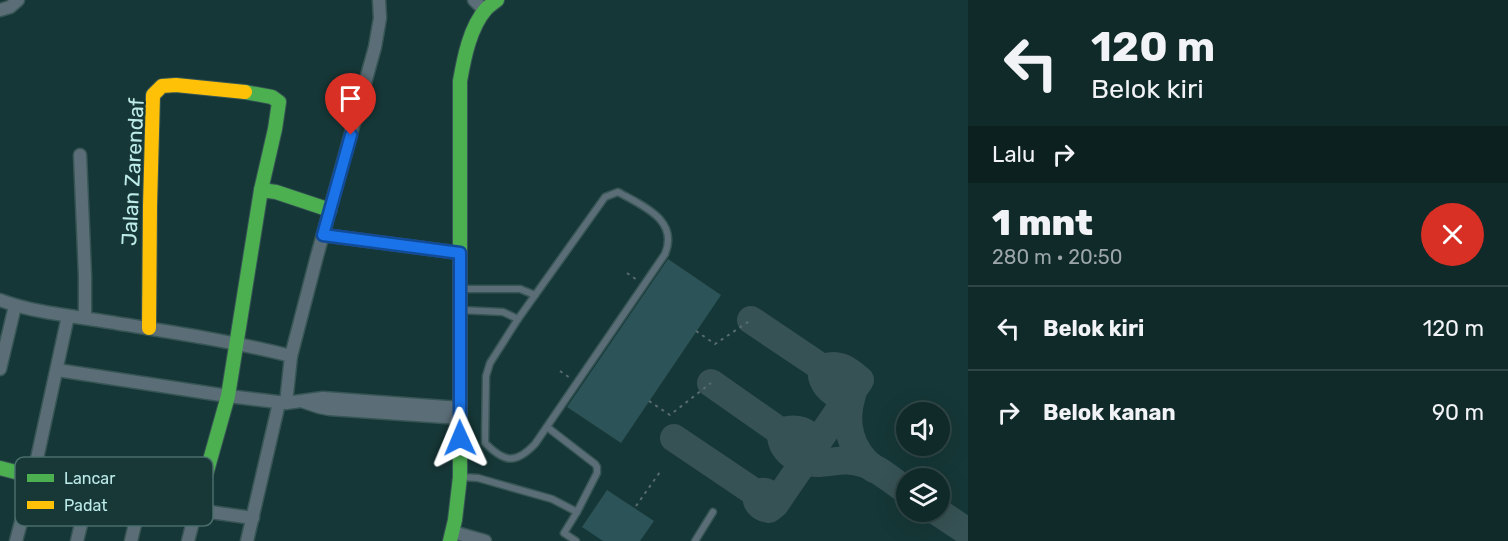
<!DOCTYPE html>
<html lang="id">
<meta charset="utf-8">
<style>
body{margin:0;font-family:Rubik,sans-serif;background:#1e3535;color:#f1f3f6;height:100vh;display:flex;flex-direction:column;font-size:22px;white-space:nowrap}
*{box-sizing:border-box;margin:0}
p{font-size:20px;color:#9ca6a8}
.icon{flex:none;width:33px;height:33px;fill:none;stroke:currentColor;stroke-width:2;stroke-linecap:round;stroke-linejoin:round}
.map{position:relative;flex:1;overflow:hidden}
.side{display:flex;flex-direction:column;background:#102929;width:540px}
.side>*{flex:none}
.hud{background:#102929;color:#f1f3f6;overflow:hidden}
.tools{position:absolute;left:896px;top:402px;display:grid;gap:12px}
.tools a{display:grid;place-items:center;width:54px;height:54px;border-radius:50%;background:#102929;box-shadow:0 6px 24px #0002,0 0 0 2px #304546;font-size:30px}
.pin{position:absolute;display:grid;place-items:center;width:51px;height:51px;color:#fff;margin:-62px -26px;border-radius:50% 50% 50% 0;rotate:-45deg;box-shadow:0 0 6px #0007}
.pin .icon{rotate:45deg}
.me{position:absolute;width:66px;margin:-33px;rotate:359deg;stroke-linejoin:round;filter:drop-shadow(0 0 4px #0008)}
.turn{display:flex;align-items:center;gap:21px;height:126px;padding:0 24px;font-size:27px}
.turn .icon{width:78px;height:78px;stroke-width:2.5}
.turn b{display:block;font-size:42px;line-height:51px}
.then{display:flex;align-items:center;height:57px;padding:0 24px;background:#0003;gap:12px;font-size:22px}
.round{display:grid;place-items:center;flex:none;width:63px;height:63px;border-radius:32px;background:#1e3535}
.summary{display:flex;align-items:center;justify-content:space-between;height:102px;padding:0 24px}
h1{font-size:36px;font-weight:800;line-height:45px}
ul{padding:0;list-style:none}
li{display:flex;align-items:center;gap:18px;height:84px;padding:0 24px;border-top:2px solid #304546}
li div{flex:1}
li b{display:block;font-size:22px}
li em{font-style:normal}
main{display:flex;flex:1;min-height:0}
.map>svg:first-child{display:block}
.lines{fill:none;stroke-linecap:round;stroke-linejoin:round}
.taxiway{stroke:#375254;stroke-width:28}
.building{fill:#2c5357}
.lane-casing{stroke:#375555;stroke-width:9}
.street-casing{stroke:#375555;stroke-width:15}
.fast-casing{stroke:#375555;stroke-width:16}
.slow-casing{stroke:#375555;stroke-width:16}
.path{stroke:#576b71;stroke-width:2;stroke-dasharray:3 4.5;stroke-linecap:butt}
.lane{stroke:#5b6e77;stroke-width:6}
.street{stroke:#5b6e77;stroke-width:12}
.fast{stroke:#4caf50;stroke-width:14}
.slow{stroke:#ffc107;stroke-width:14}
.route-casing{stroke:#114b97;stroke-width:15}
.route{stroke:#1a73e8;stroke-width:10}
.labels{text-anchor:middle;stroke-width:4.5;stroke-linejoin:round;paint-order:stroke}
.street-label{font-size:21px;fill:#bdebe9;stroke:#173837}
.key{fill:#173837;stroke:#496e6c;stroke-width:1.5}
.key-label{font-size:16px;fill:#bdebe9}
</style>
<main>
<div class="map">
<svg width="968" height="541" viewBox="0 0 968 541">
<rect width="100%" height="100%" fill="#163737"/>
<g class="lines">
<!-- taxiway -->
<g class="taxiway">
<path d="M751,320L824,369"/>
<path d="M711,383L781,432"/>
<path d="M852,395C843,423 850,451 874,469"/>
<path d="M674,438L757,494C765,489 774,494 775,504L769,509C761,508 755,503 757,494"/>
<path d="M817,442C806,431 797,426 781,432C780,452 800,464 819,463C834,462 847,458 862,463C877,467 892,481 906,490"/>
<path d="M775,504L860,380C849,371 840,363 826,367L822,376C825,389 836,394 846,400"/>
<path d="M938,512L968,532"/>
</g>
</g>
<!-- building -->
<g class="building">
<path d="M668,259L721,295L621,443L567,407Z"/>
<path d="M607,490L654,521L640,541H603L582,527Z"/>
</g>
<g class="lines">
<defs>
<g id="lane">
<path d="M618,192C643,206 679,220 665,254L535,444C515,465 504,462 485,443L486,376L490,363L518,319L605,197Z"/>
<path d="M460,289H520L535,295"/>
<path d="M460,310L503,312L518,319"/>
<path d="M547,427L595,464L597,467V473L577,512L564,533L576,541"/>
<path d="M461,477L478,478L552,499L577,512"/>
<path d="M695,541L713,512"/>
</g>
<g id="street">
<path d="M474,0L484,10"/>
<path d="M0,10L10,7L18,0"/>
<path d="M80,155L85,276V318"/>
<path d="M323,235L460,253"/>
<path d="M0,300C35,313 73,316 109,322C170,332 232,341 291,356L286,403"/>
<path d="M291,356L317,256L375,47L380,18L379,0"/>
<path d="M0,369L15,306"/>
<path d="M57,370L228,396L286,403L323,398L460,408"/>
<path d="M304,402L319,407L329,409L460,418"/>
<path d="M453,532L485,541"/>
<path d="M16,541L33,477L68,316"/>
<path d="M77,541L89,491"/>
<path d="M131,541L141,499"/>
<path d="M188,541L196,510L253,518"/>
<path d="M247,541L279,403"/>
</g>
<g id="fast">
<path d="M245,92L272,97L279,102L275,129L261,190"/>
<path d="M0,468L89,491L141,499L196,510L228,396L261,190L276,192L330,210"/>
<path d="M450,541L455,520L460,477V81C464,58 470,27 486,9C489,6 493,3 497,0"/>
</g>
<path id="slow" d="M149,328L150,206L153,95L162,86L176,85L245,92"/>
</defs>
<!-- lane casing -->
<use href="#lane" class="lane-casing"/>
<!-- street casing -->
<use href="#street" class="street-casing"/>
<!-- fast casing -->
<use href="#fast" class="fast-casing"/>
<!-- slow casing -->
<use href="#slow" class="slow-casing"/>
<!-- path -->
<g class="path">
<path d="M627,273L637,280"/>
<path d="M696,331L715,344L751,320"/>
<path d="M560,371L570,378"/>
<path d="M649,401L670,415L711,383"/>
<path d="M636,506L660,472"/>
</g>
<!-- lane -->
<use href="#lane" class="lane"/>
<!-- street -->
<use href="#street" class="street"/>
<!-- fast -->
<use href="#fast" class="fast"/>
<!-- slow -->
<use href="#slow" class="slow"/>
</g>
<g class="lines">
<defs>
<path id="route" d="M351,135L323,235L460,253V438"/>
</defs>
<!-- route casing -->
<use href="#route" class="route-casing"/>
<!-- route -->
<use href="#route" class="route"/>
</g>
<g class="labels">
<!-- street labels -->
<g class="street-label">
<text transform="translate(133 172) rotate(-87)" y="7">Jalan Zarendaf</text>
</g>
</g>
<!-- legend -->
<rect x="15" y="457" width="198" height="69" rx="9" class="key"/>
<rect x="27" y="474" width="27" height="8" fill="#4caf50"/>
<rect x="27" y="501" width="27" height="8" fill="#ffc107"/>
<g class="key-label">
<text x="64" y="484">Lancar</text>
<text x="64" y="511">Padat</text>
</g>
</svg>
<div class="tools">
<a><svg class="icon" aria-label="sound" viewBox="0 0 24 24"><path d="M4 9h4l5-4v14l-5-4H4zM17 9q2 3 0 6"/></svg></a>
<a><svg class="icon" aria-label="layers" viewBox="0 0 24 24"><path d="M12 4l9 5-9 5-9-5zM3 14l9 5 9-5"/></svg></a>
</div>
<div class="pin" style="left:351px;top:135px;background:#d93025"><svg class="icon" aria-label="arrive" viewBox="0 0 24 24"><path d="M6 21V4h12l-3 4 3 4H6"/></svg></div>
<svg class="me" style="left:460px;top:438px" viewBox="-20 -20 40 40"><path d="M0-17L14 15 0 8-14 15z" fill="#1a73e8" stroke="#fff" stroke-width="4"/></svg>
</div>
<section class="side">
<div class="hud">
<div class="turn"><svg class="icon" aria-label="left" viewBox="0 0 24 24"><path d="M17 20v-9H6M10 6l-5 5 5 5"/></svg><div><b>120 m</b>Belok kiri</div></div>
<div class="then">Lalu<svg class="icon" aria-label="right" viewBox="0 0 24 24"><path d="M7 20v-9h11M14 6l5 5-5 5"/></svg></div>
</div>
<div class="summary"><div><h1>1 mnt</h1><p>280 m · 20:50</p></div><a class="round" style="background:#d93025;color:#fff"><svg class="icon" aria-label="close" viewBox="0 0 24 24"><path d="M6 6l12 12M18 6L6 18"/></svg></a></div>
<ul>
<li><svg class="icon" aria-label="left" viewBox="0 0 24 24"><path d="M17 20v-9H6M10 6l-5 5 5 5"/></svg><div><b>Belok kiri</b></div><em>120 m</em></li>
<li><svg class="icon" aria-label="right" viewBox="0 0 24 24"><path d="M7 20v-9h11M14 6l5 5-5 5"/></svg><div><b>Belok kanan</b></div><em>90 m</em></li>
</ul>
</section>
</main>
